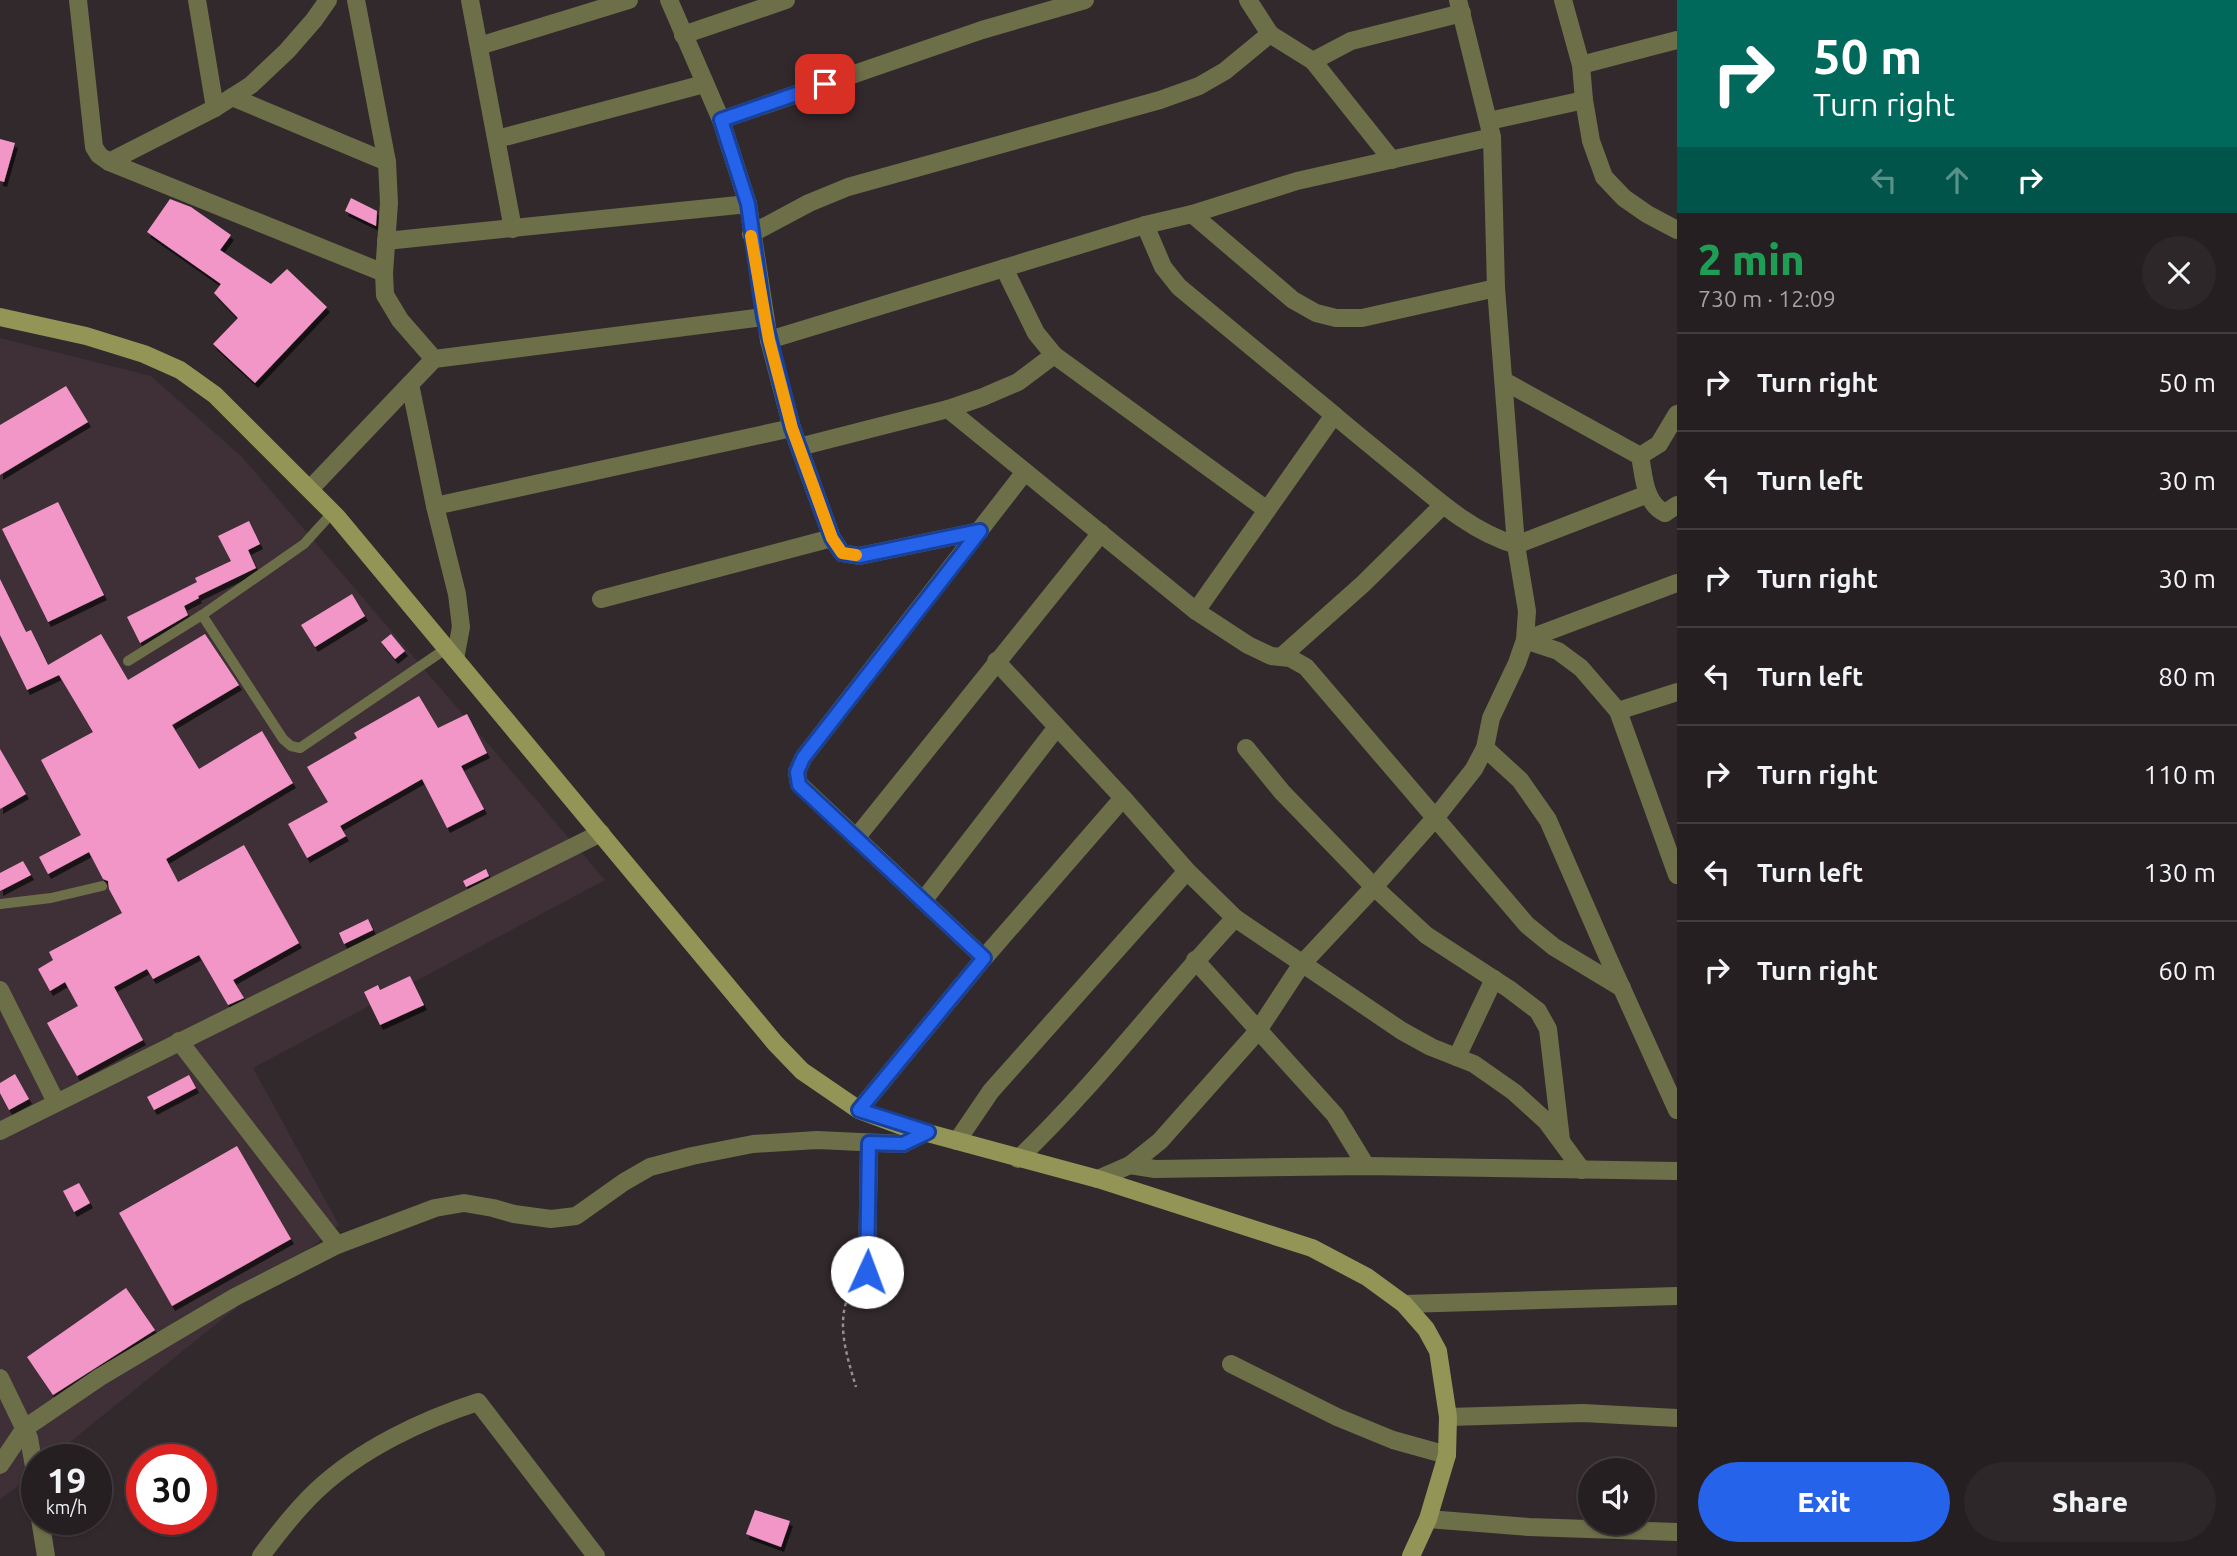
<!DOCTYPE html>
<meta charset="utf-8">
<style>
body{margin:0;font-family:Ubuntu,sans-serif;background:#2e272a;color:#f1f3f6;height:100vh;display:flex;flex-direction:column;font-size:26px;white-space:nowrap}
*{box-sizing:border-box;margin:0}
p{font-size:23px;color:#a4a2a5}
.icon{flex:none;width:38px;height:38px;fill:none;stroke:currentColor;stroke-width:2;stroke-linecap:round;stroke-linejoin:round}
.map{position:relative;flex:1;overflow:hidden}
.details{display:flex;flex-direction:column;background:#261f22;width:560px}
.details>*{flex:none}
.top-card{background:#00695c;color:#fff;overflow:hidden}
.tools{position:absolute;left:1578px;top:1458px;display:grid;gap:14px}
.tools a{display:grid;place-items:center;width:77px;height:77px;border-radius:50%;background:#261f22;box-shadow:0 2px 5px #0004,0 0 0 2px #423d40;font-size:35px}
.speed{position:absolute;left:21px;top:1444px;display:flex;gap:14px;font-size:35px;font-weight:700;text-align:center}
.speed>*{display:grid;place-content:center;width:91px;height:91px;border-radius:50%;background:#261f22;box-shadow:0 2px 5px #0004,0 0 0 2px #423d40;line-height:1}
.speed small{font-size:18px;font-weight:400}
.speed .limit{border:10px solid #d22;background:#fff;color:#111}
.pin{position:absolute;display:grid;place-items:center;width:60px;height:60px;color:#fff;margin:-30px;border-radius:14px;box-shadow:0 4px 10px #0006}
.me{position:absolute;width:77px;margin:-38px;rotate:2deg;stroke-linejoin:round;filter:drop-shadow(0 0 5px #0008)}
.turn{display:flex;align-items:center;gap:24px;height:147px;padding:0 21px;font-size:32px}
.turn .icon{width:91px;height:91px;stroke-width:2.5}
.turn b{display:block;font-size:49px;line-height:60px}
.lanes{display:flex;align-items:center;height:66px;padding:0 21px;background:#0003;justify-content:center;gap:35px;direction:ltr}
.lanes .off{opacity:.35}
.round{display:grid;place-items:center;flex:none;width:74px;height:74px;border-radius:37px;background:#2e272a}
.head{display:flex;align-items:center;justify-content:space-between;height:119px;padding:0 21px}
h1{font-size:42px;font-weight:800;line-height:52px;color:#1e9e55}
.cta{display:flex;gap:14px;margin-top:auto;padding:14px 21px}
.cta a{flex:1;height:80px;border-radius:42px;background:#2563eb;color:#fff;font-size:28px;font-weight:800;line-height:80px;text-align:center}
.cta a+a{background:#2e272a;color:#f1f3f6}
ul{padding:0;list-style:none}
li{display:flex;align-items:center;gap:21px;height:98px;padding:0 21px;border-top:2px solid #423d40}
li div{flex:1}
li b{display:block;font-size:26px}
li em{font-style:normal}
main{display:flex;flex:1;min-height:0}
.map>svg:first-child{display:block}
.built{fill:#3f2f37}
.building{fill:#f296c7;filter:url(#shadow)}
.lines{fill:none;stroke-linecap:round;stroke-linejoin:round}
.path{stroke:#958d91;stroke-width:2.5;stroke-dasharray:3.5 3.5;stroke-linecap:butt}
.lane{stroke:#6d6f49;stroke-width:10}
.street{stroke:#6d6f49;stroke-width:18}
.secondary{stroke:#929556;stroke-width:18}
.route-casing{stroke:#184099;stroke-width:18}
.route{stroke:#2563eb;stroke-width:12}
.slow{stroke:#f59e0b;stroke-width:12}
</style>
<main>
<div class="map">
<svg width="1677" height="1556" viewBox="0 0 1677 1556">
<defs>
<filter id="shadow"><feDropShadow dx="3" dy="5" stdDeviation="0" flood-color="#0009"/></filter>
</defs>
<rect width="100%" height="100%" fill="#32292d"/>
<!-- built -->
<path class="built" d="M0,338L151,376L242,457L605,880L253,1068L339,1225L49,1459L37,1460V1470L0,1500Z"/>
<!-- building -->
<g class="building">
<path d="M0,139L15,143L4,182L0,181Z"/>
<path d="M351,198L377,211L376,226L345,211Z"/>
<path d="M170,199L191,207L231,235L220,250L271,284L287,269L327,307L255,383L213,344L238,318L214,293L221,284L147,232Z"/>
<path d="M66,386L88,422L0,475V425Z"/>
<path d="M58,502L104,595L48,622L2,529Z"/>
<path d="M249,521L260,544L248,550L256,568L198,596L199,598L184,606L188,615L140,643L127,617L197,582L195,578L231,561L218,536Z"/>
<path d="M0,579L26,632L31,630L48,665L101,634L128,680L205,634L239,685L172,725L199,769L262,731L293,783L166,859L178,882L244,845L299,943L233,980L244,998L228,1005L199,955L153,979L147,969L114,987L143,1040L77,1076L47,1023L78,1006L65,982L50,991L38,969L53,960L49,952L122,913L109,889L108,881L103,879L89,852L48,874L39,857L81,835L41,760L93,732L59,675L27,690L0,635Z"/>
<path d="M352,594L365,616L315,647L301,625Z"/>
<path d="M391,634L405,651L395,659L381,642Z"/>
<path d="M419,696L438,728L467,714L487,753L461,766L484,809L447,828L422,779L340,826L346,836L307,858L288,824L328,802L307,767L357,738L354,733Z"/>
<path d="M0,749L26,794L0,809Z"/>
<path d="M23,861L31,875L0,891V873Z"/>
<path d="M486,869L489,876L466,887L463,881Z"/>
<path d="M368,919L373,930L344,944L339,933Z"/>
<path d="M410,976L424,1005L380,1025L364,992L378,985L380,990Z"/>
<path d="M15,1074L29,1099L9,1110L0,1093V1083Z"/>
<path d="M189,1075L196,1088L154,1110L147,1097Z"/>
<path d="M237,1146L291,1239L172,1306L119,1213Z"/>
<path d="M79,1183L90,1203L74,1212L63,1191Z"/>
<path d="M126,1288L155,1330L53,1395L27,1357Z"/>
<path d="M755,1510L790,1521L781,1547L746,1534Z"/>
</g>
<g class="lines">
<!-- path -->
<path class="path" d="M855,1284C833,1316 846,1353 856,1387"/>
<!-- lane -->
<g class="lane">
<path d="M202,615L283,739L291,746L300,748L447,648"/>
<path d="M128,661L202,615L304,544L333,512"/>
<path d="M0,904L51,898L102,886"/>
</g>
<!-- street -->
<g class="street">
<path d="M78,0L94,147L99,155L109,162L384,273"/>
<path d="M197,0L215,108"/>
<path d="M356,0L387,162L389,203L384,273L385,295L400,320L434,359L764,317"/>
<path d="M470,0L513,229"/>
<path d="M669,0L721,120L748,204L769,340L792,428L832,538L842,553L859,556L980,531"/>
<path d="M1248,0L1270,34L1313,61L1392,160"/>
<path d="M1563,0L1581,65L1584,100L1591,141L1604,177L1624,198L1647,214L1677,230"/>
<path d="M683,35L786,0"/>
<path d="M479,46L629,0"/>
<path d="M1313,61L1351,41L1462,13"/>
<path d="M1581,65L1677,40"/>
<path d="M232,97L387,162"/>
<path d="M721,120L982,30L1085,0"/>
<path d="M1489,121L1584,100"/>
<path d="M497,139L704,84"/>
<path d="M109,162L215,108L251,85L287,51L314,20L328,0"/>
<path d="M1192,214L1293,300L1316,313L1336,318H1362L1496,288"/>
<path d="M1145,225L1163,267L1179,287L1334,415"/>
<path d="M751,234L809,203L848,187L1160,100L1199,86L1225,71L1270,34"/>
<path d="M386,241L748,204"/>
<path d="M1004,268L1036,333L1054,355L1267,510"/>
<path d="M769,340L1145,225L1192,214L1297,181L1492,137"/>
<path d="M1504,381L1640,456C1644,476 1644,503 1665,513L1677,505"/>
<path d="M410,384L435,506L457,594L461,627L455,659"/>
<path d="M948,409L1196,611L1248,645L1271,656L1290,658L1306,667L1527,925L1554,947L1622,988"/>
<path d="M799,447L948,409L983,397L1018,382L1054,355"/>
<path d="M1640,456L1659,444L1677,414"/>
<path d="M310,489L434,359"/>
<path d="M435,506L792,428"/>
<path d="M601,599L832,538"/>
<path d="M1196,611L1334,415C1360,437 1386,458 1413,480C1445,507 1476,533 1516,545L1648,494"/>
<path d="M1525,640L1558,651L1581,668L1618,711L1677,875"/>
<path d="M1525,640L1677,583"/>
<path d="M1281,657L1363,584L1443,505"/>
<path d="M996,661L1123,798L1187,871L1235,918L1402,1031L1431,1047L1474,1064L1514,1092L1546,1121L1582,1170"/>
<path d="M1618,711L1677,692"/>
<path d="M1246,748L1282,792L1374,887L1426,935L1509,989L1538,1011L1548,1029L1561,1140"/>
<path d="M1485,748L1520,780L1548,820L1610,962L1677,1110"/>
<path d="M856,838L1101,533"/>
<path d="M923,901L1057,727"/>
<path d="M984,958L799,784L797,772L803,758L1024,473"/>
<path d="M1195,960L1335,1115L1366,1166"/>
<path d="M0,990L56,1102"/>
<path d="M179,1041L337,1245"/>
<path d="M1457,1057L1494,979"/>
<path d="M859,1110L984,958L1123,798"/>
<path d="M0,1131L601,833"/>
<path d="M957,1141L991,1091L1187,871"/>
<path d="M1018,1159C1096,1085 1161,997 1235,918"/>
<path d="M1130,1165L1155,1169L1366,1166L1677,1171"/>
<path d="M1098,1179L1130,1165L1160,1141L1257,1032L1301,965L1374,887L1436,817L1474,769L1485,748L1491,718L1517,663L1525,640L1527,611L1516,545L1496,288L1492,137L1458,0"/>
<path d="M867,1271L869,1143"/>
<path d="M1404,1304L1677,1296"/>
<path d="M1231,1364L1337,1417L1393,1440L1447,1455"/>
<path d="M0,1378L29,1438L37,1484"/>
<path d="M1448,1417L1583,1413L1677,1418"/>
<path d="M0,1465L25,1428L100,1377L174,1333L235,1297L337,1245L435,1208L464,1203L493,1208L514,1214L551,1219L576,1216L624,1182L650,1167L692,1156L753,1144L817,1140L903,1144L927,1132"/>
<path d="M40,1519L46,1556"/>
<path d="M1428,1519L1529,1527L1677,1532"/>
<path d="M261,1556C278,1533 297,1509 317,1490C361,1449 422,1420 478,1402L596,1556"/>
</g>
<!-- secondary -->
<path class="secondary" d="M0,317L86,336L144,354L180,370L215,395L337,517L775,1043L802,1071L859,1110L902,1126L1098,1179L1312,1248L1367,1277L1404,1304L1426,1329L1438,1351L1448,1417L1447,1455L1428,1519L1411,1556"/>
</g>
<g class="lines">
<defs>
<path id="route" d="M825,84L721,120L748,204L764,317L792,428L832,538L842,553L859,556L980,531L803,758L797,772L799,785L984,958L859,1110L928,1132L903,1144L869,1143L867,1272"/>
</defs>
<!-- route casing -->
<use href="#route" class="route-casing"/>
<!-- route -->
<use href="#route" class="route"/>
<!-- slow -->
<path class="slow" d="M751,236L769,340L792,428L832,538L842,553L856,555"/>
</g>
</svg>
<div class="tools">
<a><svg class="icon" aria-label="sound" viewBox="0 0 24 24"><path d="M4 9h4l5-4v14l-5-4H4zM17 9q2 3 0 6"/></svg></a>
</div>
<div class="speed"><div>19<small>km/h</small></div><div class="limit">30</div></div>
<div class="pin" style="left:825px;top:84px;background:#d93025"><svg class="icon" aria-label="arrive" viewBox="0 0 24 24"><path d="M6 21V4h12l-3 4 3 4H6"/></svg></div>
<svg class="me" style="left:867px;top:1272px" viewBox="-20 -20 40 40"><circle r="19" fill="#fff"/><path d="M0-13L10 11 0 6-10 11z" fill="#2563eb"/></svg>
</div>
<section class="details">
<div class="top-card">
<div class="turn"><svg class="icon" aria-label="right" viewBox="0 0 24 24"><path d="M7 20v-9h11M14 6l5 5-5 5"/></svg><div><b>50 m</b>Turn right</div></div>
<div class="lanes"><svg class="icon off" aria-label="left" viewBox="0 0 24 24"><path d="M17 20v-9H6M10 6l-5 5 5 5"/></svg><svg class="icon off" aria-label="ahead" viewBox="0 0 24 24"><path d="M12 20V5M6 11l6-6 6 6"/></svg><svg class="icon" aria-label="right" viewBox="0 0 24 24"><path d="M7 20v-9h11M14 6l5 5-5 5"/></svg></div>
</div>
<div class="head"><div><h1>2 min</h1><p>730 m · 12:09</p></div><a class="round"><svg class="icon" aria-label="close" viewBox="0 0 24 24"><path d="M6 6l12 12M18 6L6 18"/></svg></a></div>
<ul>
<li><svg class="icon" aria-label="right" viewBox="0 0 24 24"><path d="M7 20v-9h11M14 6l5 5-5 5"/></svg><div><b>Turn right</b></div><em>50 m</em></li>
<li><svg class="icon" aria-label="left" viewBox="0 0 24 24"><path d="M17 20v-9H6M10 6l-5 5 5 5"/></svg><div><b>Turn left</b></div><em>30 m</em></li>
<li><svg class="icon" aria-label="right" viewBox="0 0 24 24"><path d="M7 20v-9h11M14 6l5 5-5 5"/></svg><div><b>Turn right</b></div><em>30 m</em></li>
<li><svg class="icon" aria-label="left" viewBox="0 0 24 24"><path d="M17 20v-9H6M10 6l-5 5 5 5"/></svg><div><b>Turn left</b></div><em>80 m</em></li>
<li><svg class="icon" aria-label="right" viewBox="0 0 24 24"><path d="M7 20v-9h11M14 6l5 5-5 5"/></svg><div><b>Turn right</b></div><em>110 m</em></li>
<li><svg class="icon" aria-label="left" viewBox="0 0 24 24"><path d="M17 20v-9H6M10 6l-5 5 5 5"/></svg><div><b>Turn left</b></div><em>130 m</em></li>
<li><svg class="icon" aria-label="right" viewBox="0 0 24 24"><path d="M7 20v-9h11M14 6l5 5-5 5"/></svg><div><b>Turn right</b></div><em>60 m</em></li>
</ul>
<div class="cta"><a>Exit</a><a>Share</a></div>
</section>
</main>
